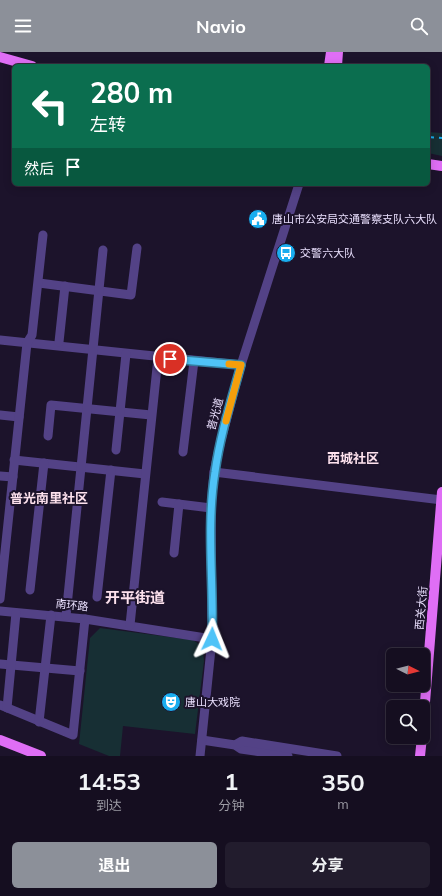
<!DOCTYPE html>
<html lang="zh">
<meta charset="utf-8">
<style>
body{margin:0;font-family:Mulish,"Noto Sans SC",sans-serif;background:#221c2d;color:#f1f3f6;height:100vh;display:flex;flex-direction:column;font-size:15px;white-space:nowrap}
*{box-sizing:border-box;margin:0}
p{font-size:13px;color:#9d9ca5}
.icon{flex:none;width:22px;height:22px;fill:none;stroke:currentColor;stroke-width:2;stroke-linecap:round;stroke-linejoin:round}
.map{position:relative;height:704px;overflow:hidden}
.drawer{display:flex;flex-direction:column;background:#150e20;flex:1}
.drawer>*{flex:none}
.hud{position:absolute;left:12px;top:12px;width:418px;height:122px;border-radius:6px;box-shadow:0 2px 10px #0003,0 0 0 1px #342e3e;background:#0b6e4f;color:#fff;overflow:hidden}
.needle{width:26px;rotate:96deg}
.controls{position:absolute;left:386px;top:596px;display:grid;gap:8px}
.controls a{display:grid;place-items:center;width:44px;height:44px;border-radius:6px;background:#150e20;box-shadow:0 2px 10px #0003,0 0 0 1px #342e3e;font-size:20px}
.pin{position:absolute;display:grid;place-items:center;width:34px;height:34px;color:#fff;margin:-17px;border:2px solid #fff;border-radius:50%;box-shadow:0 1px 4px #0007}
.me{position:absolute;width:44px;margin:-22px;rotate:2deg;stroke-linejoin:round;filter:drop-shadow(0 0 3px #0008)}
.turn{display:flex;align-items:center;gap:14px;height:84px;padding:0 12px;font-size:18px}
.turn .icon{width:52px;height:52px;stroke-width:2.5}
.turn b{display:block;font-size:28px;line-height:34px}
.then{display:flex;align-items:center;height:38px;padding:0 12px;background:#0003;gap:8px;font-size:15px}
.eta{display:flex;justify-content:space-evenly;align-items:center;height:68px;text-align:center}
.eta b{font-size:24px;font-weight:700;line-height:28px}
.cta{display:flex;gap:8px;margin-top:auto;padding:8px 12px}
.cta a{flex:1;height:46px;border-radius:6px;background:#8c9099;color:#fff;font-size:16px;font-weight:700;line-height:46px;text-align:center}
.cta a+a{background:#221c2d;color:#f1f3f6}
header{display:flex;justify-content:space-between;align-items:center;height:52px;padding:0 12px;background:#8c9099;color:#fff;font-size:18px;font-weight:700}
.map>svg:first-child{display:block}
.green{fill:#172f34}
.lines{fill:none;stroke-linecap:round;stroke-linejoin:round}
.minor{stroke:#534286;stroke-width:9}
.major{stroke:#df6ef5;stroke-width:10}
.rail{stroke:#19adef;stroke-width:2;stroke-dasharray:6 5;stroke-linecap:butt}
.route-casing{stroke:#337fa1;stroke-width:10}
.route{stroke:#4fc3f7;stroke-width:7}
.slow{stroke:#f59e0b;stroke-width:7}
.labels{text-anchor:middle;stroke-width:4;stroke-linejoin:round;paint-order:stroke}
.poi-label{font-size:11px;fill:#e9dffd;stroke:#1c132b;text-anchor:start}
.street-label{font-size:11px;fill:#e9dffd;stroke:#1c132b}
.quarter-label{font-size:13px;font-weight:bold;fill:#fde1ed;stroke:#1c132b}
.district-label{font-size:15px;font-weight:bold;fill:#fde1ed;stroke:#1c132b}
</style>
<header><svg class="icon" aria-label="menu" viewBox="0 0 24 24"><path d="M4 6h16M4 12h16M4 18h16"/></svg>Navio<svg class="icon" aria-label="search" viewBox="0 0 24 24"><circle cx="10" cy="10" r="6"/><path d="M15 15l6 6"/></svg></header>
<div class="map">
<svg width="442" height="704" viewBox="0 0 442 704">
<rect width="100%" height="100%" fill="#1c132b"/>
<!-- green -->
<g class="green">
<path d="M428,80L442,81V104L428,101Z"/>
<path d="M100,576L193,588C202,593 203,598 204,609L195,682L123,674L120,704H109L79,692L90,586Z"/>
</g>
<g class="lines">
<!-- minor -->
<g class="minor">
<path d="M39,231L131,243L137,196"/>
<path d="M0,288L241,313"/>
<path d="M59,290L65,234"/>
<path d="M0,363L19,365"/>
<path d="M48,384L51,353L151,363"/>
<path d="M116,398L126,302"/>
<path d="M183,400L194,309"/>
<path d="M14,408L145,422"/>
<path d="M214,420L442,448"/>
<path d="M0,424L13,425"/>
<path d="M162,450L211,456"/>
<path d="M174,501L179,452"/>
<path d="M30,538L44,411"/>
<path d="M97,545L111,418"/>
<path d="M0,547L27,291L32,283L43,183"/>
<path d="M0,559L85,567L212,587"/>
<path d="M66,564L103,198"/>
<path d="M130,573L158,306"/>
<path d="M0,612L80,619"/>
<path d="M0,653L73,683L85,567"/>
<path d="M7,656L16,561"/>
<path d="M39,670L51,563"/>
<path d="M202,688L235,693L241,697L288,704"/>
<path d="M235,693L242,689L337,704"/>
<path d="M200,704L212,587L211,456L214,420L221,388L241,313L299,132"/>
</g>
<!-- major -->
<g class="major">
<path d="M0,5L32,14"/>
<path d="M329,14L331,0"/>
<path d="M337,14L338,0"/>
<path d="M428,112L442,114"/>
<path d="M423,675L442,440"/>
<path d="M0,688L41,704"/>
<path d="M420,704L422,685"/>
</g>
<!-- rail -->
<path class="rail" d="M428,85L442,86"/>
</g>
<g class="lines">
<defs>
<path id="route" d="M170,307L241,313C231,349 220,384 215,420C206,475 214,532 212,587"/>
</defs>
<!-- route casing -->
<use href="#route" class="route-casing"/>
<!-- route -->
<use href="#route" class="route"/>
<!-- slow -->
<path class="slow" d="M226,369L241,313L229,312"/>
</g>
<!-- icons -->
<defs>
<symbol id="civic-disc" viewBox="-11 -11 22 22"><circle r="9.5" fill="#19adef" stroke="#1c132b"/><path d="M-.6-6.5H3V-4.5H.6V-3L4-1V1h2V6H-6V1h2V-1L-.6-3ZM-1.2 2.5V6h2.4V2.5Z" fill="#fff"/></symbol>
<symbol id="bus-disc" viewBox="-11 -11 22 22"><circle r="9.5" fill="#19adef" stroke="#1c132b"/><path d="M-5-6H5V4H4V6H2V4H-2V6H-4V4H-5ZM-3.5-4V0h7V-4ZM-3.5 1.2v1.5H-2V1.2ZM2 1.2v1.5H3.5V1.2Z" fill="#fff"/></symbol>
<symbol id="theatre-disc" viewBox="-11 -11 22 22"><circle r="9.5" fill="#19adef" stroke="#1c132b"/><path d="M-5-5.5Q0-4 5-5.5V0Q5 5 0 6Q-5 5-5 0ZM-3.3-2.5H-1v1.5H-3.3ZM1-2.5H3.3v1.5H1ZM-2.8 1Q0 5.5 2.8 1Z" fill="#fff"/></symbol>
</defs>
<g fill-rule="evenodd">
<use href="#civic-disc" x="247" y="156" width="22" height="22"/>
<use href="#bus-disc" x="275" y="190" width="22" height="22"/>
<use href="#theatre-disc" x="160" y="639" width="22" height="22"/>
</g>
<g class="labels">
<!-- poi labels -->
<g class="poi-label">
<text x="272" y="171">唐山市公安局交通警察支队六大队</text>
<text x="300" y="205">交警六大队</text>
<text x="185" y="654">唐山大戏院</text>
</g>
<!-- street labels -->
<g class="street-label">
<text transform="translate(215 362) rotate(-75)" y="4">普光道</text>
<text transform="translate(72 553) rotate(6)" y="4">南环路</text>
<text transform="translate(421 556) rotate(-85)" y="4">西关大街</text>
</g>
<!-- quarter labels -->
<g class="quarter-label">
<text x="353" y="411">西城社区</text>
<text x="49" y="451">普光南里社区</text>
</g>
<!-- district labels -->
<g class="district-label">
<text x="135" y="551">开平街道</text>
</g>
</g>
</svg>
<div class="controls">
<a><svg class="needle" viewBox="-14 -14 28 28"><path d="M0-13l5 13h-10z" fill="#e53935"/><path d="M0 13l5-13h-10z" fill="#9d9ca5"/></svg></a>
<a><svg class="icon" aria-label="search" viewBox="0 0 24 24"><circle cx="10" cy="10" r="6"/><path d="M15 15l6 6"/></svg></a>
</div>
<div class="pin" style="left:170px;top:307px;background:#d93025"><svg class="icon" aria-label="arrive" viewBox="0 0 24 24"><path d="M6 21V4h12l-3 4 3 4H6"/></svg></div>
<svg class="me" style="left:212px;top:587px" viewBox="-20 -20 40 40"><path d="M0-17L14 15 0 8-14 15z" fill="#4fc3f7" stroke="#fff" stroke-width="4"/></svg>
<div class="hud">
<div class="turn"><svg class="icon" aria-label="left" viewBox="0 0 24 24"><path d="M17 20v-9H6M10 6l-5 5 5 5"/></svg><div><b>280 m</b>左转</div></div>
<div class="then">然后<svg class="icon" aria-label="arrive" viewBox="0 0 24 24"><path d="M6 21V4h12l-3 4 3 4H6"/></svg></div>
</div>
</div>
<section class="drawer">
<div class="eta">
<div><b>14:53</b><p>到达</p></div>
<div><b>1</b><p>分钟</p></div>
<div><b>350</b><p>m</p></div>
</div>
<div class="cta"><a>退出</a><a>分享</a></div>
</section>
